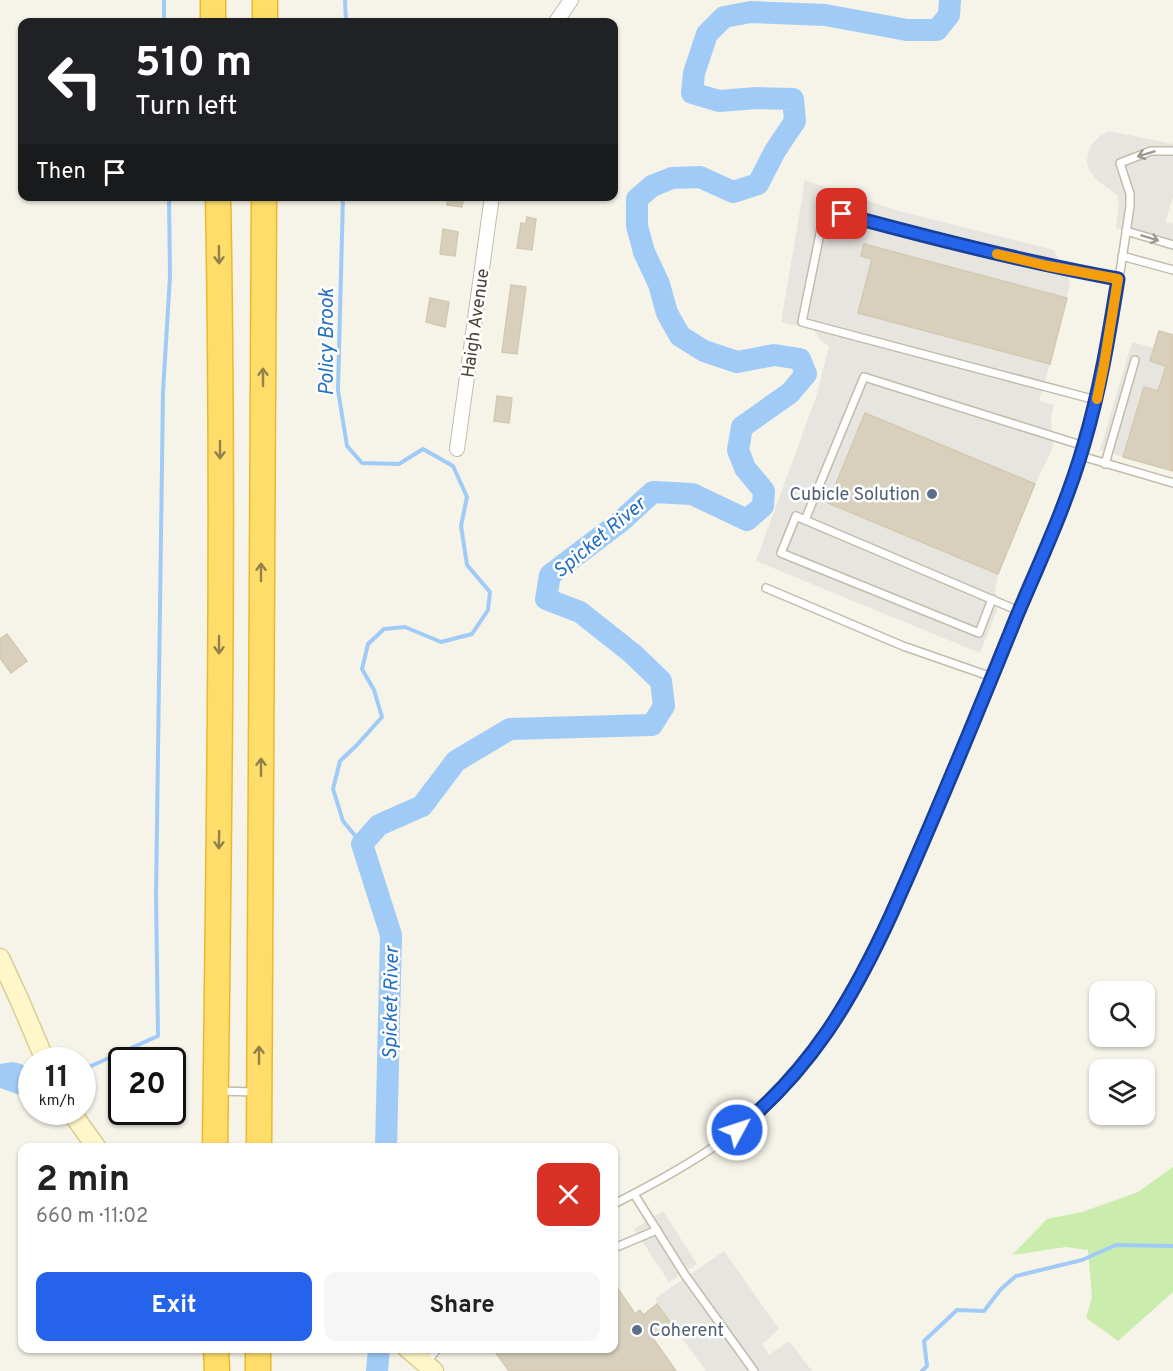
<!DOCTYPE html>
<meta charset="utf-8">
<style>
body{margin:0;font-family:Overpass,sans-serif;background:#f6f6f6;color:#222;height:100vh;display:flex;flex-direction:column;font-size:22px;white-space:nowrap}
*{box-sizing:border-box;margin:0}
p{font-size:20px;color:#767676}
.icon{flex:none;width:33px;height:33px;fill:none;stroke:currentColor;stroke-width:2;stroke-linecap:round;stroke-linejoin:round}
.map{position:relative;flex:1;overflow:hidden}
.panel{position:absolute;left:18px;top:1143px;width:600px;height:210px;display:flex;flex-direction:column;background:#fff;border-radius:12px;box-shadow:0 2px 4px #0004}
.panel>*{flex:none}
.guide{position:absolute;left:18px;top:18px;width:600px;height:183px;border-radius:12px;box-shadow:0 2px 4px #0004;background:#202124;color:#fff;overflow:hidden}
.buttons{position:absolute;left:1089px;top:981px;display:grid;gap:12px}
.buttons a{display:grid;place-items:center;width:66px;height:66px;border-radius:12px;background:#fff;box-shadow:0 2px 4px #0004;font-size:30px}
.speed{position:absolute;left:18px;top:1047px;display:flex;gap:12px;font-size:30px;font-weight:700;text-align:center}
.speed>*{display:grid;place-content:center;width:78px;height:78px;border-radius:50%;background:#fff;box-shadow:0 2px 4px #0004;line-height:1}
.speed small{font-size:15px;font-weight:400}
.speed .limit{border:3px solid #111;border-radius:9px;background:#fff;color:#111}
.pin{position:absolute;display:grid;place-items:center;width:51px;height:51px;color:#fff;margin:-26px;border-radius:12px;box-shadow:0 3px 9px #0006}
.me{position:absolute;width:66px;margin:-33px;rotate:50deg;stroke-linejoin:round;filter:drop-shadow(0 0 4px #0008)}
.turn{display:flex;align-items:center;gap:21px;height:126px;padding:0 18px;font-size:27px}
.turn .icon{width:78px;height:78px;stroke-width:2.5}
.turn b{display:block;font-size:42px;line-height:51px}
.then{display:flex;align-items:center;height:57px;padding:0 18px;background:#0003;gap:12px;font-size:22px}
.round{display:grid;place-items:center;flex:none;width:63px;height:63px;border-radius:12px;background:#f6f6f6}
.headline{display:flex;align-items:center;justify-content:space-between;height:102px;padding:0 18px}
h1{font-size:36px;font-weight:700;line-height:45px}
.button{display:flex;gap:12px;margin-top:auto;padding:12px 18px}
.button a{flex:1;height:69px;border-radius:12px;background:#2563eb;color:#fff;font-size:24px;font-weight:700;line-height:69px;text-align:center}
.button a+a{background:#f6f6f6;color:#222}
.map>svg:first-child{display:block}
.green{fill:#caedae}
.parking{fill:#e7e5e0}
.water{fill:#a0cbf7}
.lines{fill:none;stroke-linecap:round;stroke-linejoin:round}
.stream{stroke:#a0cbf7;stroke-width:4}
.river{stroke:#a0cbf7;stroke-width:22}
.building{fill:#d8d0bd;stroke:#d4c9af;stroke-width:1.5}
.lane-casing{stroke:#c2bcaa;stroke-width:10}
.street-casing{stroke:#c2bcaa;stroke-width:16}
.secondary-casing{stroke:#dace94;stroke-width:21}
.highway-casing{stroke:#ecb92c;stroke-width:27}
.lane{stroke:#fff;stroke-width:7}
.street{stroke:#fff;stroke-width:14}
.secondary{stroke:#fff7c9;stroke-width:18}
.highway{stroke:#ffdd6a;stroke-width:24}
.oneway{stroke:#9b9890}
.oneway2{stroke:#92814b}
.route-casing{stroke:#184099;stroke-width:15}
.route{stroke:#2563eb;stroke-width:10}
.slow{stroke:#f59e0b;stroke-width:10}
.service-dot{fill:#5c6f8a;stroke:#fff;stroke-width:2}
.labels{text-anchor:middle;stroke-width:5;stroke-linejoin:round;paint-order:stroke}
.street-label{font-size:18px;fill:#4a4436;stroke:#fff}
.service-label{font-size:18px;fill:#4e5e75;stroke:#fff;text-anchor:end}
.water-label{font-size:20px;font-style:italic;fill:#246fc1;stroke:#fff}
</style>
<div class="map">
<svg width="1173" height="1371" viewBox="0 0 1173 1371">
<rect width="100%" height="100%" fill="#f6f3e8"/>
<!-- green -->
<path class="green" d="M1173,1167V1292L1118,1341L1086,1318L1092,1297L1088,1250L1066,1247L1012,1255L1047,1219L1082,1212L1138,1192Z"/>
<!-- parking -->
<g class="parking">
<path d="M1109,131L1173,144V197L1165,222L1173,224V245L1116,228L1119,202L1117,195L1098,181L1089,170L1087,161L1088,153L1091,145L1100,136Z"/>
<path d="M804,180L899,211L1054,250L1070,281L1067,298L865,244L861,256L872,259L861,314L1050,364L1039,401L1054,405L1051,417L1053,447L1035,484L866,413L828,503L998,574L995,590L997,610L980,653L756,561L816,397L829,346L820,340L814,330L781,322L803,193Z"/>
<path d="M1132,342L1154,348L1166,366L1158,391L1144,387L1123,457L1100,450Z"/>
<path d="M663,1211L697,1264L669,1282L634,1229Z"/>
<path d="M724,1251L779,1329L762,1344L769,1355L789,1341L812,1371H706L671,1323L657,1304L656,1298Z"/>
</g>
<!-- water -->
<path class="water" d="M12,1062L22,1064L31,1074V1099L0,1088V1064Z"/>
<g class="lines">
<!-- stream -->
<g class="stream">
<path d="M164,0V22"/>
<path d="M345,0L346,22"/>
<path d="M343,196L338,390L347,446L362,463L399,464L423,449L453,466L467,497L461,526L467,565L490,592L488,610L472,634L441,642L405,627L384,629L368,644L362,669L374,690L382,717L357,745L340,761L333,789L343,821L362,844"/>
<path d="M82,1070L158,1036L156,896L163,392L170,276L169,196"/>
<path d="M922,1371L927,1366L924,1341L957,1310L984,1311L1001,1289L1016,1276L1082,1260L1116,1245L1173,1246"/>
</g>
<!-- river -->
<g class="river">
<path d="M386,1148L391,935L362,844L379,825L422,806L456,761L510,729L652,725L664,706L661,681L633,654L580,612L546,599L550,575L620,522L653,492L692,494L747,520L763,506L764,491L745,468L738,450L742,427L790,393L806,374L800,359L774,355L737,362L704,351L680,336L667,313L659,284L644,252L637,226V199L652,186L672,178L700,177L733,192L758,184L775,151L795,121L793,99L757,98L719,101L692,93L694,73L707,34L724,17L751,12L825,15L907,30H937L949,15L950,0"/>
<path d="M377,1371L379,1348"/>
</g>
</g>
<!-- building -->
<g class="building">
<path d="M448,196H464L462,207L447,205Z"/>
<path d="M527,217L536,219L532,250L517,248L521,223L526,224Z"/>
<path d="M443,229L458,232L455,256L440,254Z"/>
<path d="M864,244L1067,298L1050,364L858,313L872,259L861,256Z"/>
<path d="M511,285L526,287L517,354L502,352Z"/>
<path d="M430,298L449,302L445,327L426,322Z"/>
<path d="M1159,331L1173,335V471L1123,457L1144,387L1158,391L1166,366L1150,361Z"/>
<path d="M497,396L512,398L509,423L494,421Z"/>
<path d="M865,413L1035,484L998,574L828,503Z"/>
<path d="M7,634L27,661L11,673L0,658V639Z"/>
<path d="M614,1283L635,1314L640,1310L643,1315L657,1304L671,1323L652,1337L676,1371H509L496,1353L503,1348H614Z"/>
</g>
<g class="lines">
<defs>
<g id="lane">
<path d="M1126,231L1173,245"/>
<path d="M1122,256L1173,270"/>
<path d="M1096,400L802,322L825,209C922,236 1019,261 1118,279"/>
<path d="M1081,456L1173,483"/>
<path d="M1105,464L1135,360"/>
<path d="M805,520L796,516L781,553L979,633L992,599"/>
<path d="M766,588L903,646L992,677"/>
<path d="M1019,611L805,520L864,377L1084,446"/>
<path d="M219,1091L255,1092"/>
<path d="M634,1194L685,1275L754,1371"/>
<path d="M614,1204C689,1166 756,1127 809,1059C871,979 906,881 945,788C972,723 999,659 1026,594C1047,545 1068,497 1084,447C1107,368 1118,286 1130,206V194L1120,163L1151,151H1173"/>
<path d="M614,1247L619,1246L657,1230"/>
<path d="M426,1363L438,1348"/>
</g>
<g id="street">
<path d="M556,22L571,0"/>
<path d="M457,449L492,196"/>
</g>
<g id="secondary">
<path d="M0,958L19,999L45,1060"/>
<path d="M71,1112L97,1148"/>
<path d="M407,1348L434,1371"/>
</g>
<g id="highway">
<path d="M213,0V22"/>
<path d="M265,22V0"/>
<path d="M215,1148C219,831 224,513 218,196"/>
<path d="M259,1148L264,196"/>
<path d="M216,1348L217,1371"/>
<path d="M258,1348V1371"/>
</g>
</defs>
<!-- lane casing -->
<use href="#lane" class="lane-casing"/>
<!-- street casing -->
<use href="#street" class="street-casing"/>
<!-- secondary casing -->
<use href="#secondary" class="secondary-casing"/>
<!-- highway casing -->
<use href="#highway" class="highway-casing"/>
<!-- lane -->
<use href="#lane" class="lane"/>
<!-- street -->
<use href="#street" class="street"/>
<!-- secondary -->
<use href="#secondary" class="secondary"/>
<!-- highway -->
<use href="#highway" class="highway"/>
</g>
<!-- one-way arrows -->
<defs><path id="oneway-shaft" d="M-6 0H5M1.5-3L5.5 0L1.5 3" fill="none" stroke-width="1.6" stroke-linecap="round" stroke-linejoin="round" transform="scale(1.5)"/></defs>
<g class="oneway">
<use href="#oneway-shaft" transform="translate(1146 154) rotate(163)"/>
<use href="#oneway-shaft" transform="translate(1150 238) rotate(17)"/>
</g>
<g class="oneway2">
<use href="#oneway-shaft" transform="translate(219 255) rotate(89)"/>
<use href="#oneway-shaft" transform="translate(263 377) rotate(-90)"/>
<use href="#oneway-shaft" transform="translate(220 450) rotate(90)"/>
<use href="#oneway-shaft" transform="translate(261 572) rotate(-90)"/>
<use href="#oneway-shaft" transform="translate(219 645) rotate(90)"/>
<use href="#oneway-shaft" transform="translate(261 767) rotate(-90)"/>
<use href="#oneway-shaft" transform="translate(219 840) rotate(91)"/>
<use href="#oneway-shaft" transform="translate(259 1055) rotate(-90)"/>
</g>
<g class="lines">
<defs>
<path id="route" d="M737,1130C811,1069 851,1002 891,915C935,817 976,717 1016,618C1040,561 1067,504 1084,444C1100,390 1109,335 1118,279C1025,262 934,239 842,214"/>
</defs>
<!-- route casing -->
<use href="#route" class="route-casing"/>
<!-- route -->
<use href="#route" class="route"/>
<!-- slow -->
<path class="slow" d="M997,254L1048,266L1118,279L1104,365L1097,399"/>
</g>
<!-- markers -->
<g class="service-dot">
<circle cx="932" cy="494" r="6"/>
<circle cx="637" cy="1330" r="6"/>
</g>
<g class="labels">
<!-- street labels -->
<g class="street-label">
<text transform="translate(475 323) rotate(-82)" y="6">Haigh Avenue</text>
</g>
<!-- service labels -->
<g class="service-label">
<text x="920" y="500">Cubicle Solution</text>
<text x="649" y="1336" text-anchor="start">Coherent</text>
</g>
<!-- water labels -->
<g class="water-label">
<text transform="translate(326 342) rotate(-90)" y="7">Policy Brook</text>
<text transform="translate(599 537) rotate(-40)" y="7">Spicket River</text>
<text transform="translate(390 1003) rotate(-89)" y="7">Spicket River</text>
</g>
</g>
</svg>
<div class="buttons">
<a><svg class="icon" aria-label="search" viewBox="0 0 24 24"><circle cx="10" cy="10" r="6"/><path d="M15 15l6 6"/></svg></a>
<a><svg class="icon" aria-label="layers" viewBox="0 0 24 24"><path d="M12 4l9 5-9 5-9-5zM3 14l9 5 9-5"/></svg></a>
</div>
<div class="speed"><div>11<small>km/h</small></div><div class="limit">20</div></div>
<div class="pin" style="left:842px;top:214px;background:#d93025"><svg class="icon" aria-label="arrive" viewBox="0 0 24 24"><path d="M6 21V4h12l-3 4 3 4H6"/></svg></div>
<svg class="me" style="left:737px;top:1130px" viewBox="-20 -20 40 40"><circle r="17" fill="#2563eb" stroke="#fff" stroke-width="3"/><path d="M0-11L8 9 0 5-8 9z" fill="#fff"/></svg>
<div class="guide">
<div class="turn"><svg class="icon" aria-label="left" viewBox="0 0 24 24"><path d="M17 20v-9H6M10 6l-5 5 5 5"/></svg><div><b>510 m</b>Turn left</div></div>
<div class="then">Then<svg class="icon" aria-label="arrive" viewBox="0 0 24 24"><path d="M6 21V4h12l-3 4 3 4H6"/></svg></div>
</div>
<section class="panel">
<div class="headline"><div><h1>2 min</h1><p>660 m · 11:02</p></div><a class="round" style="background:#d93025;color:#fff"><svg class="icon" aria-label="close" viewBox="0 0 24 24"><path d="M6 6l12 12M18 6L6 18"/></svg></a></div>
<div class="button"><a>Exit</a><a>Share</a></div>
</section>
</div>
